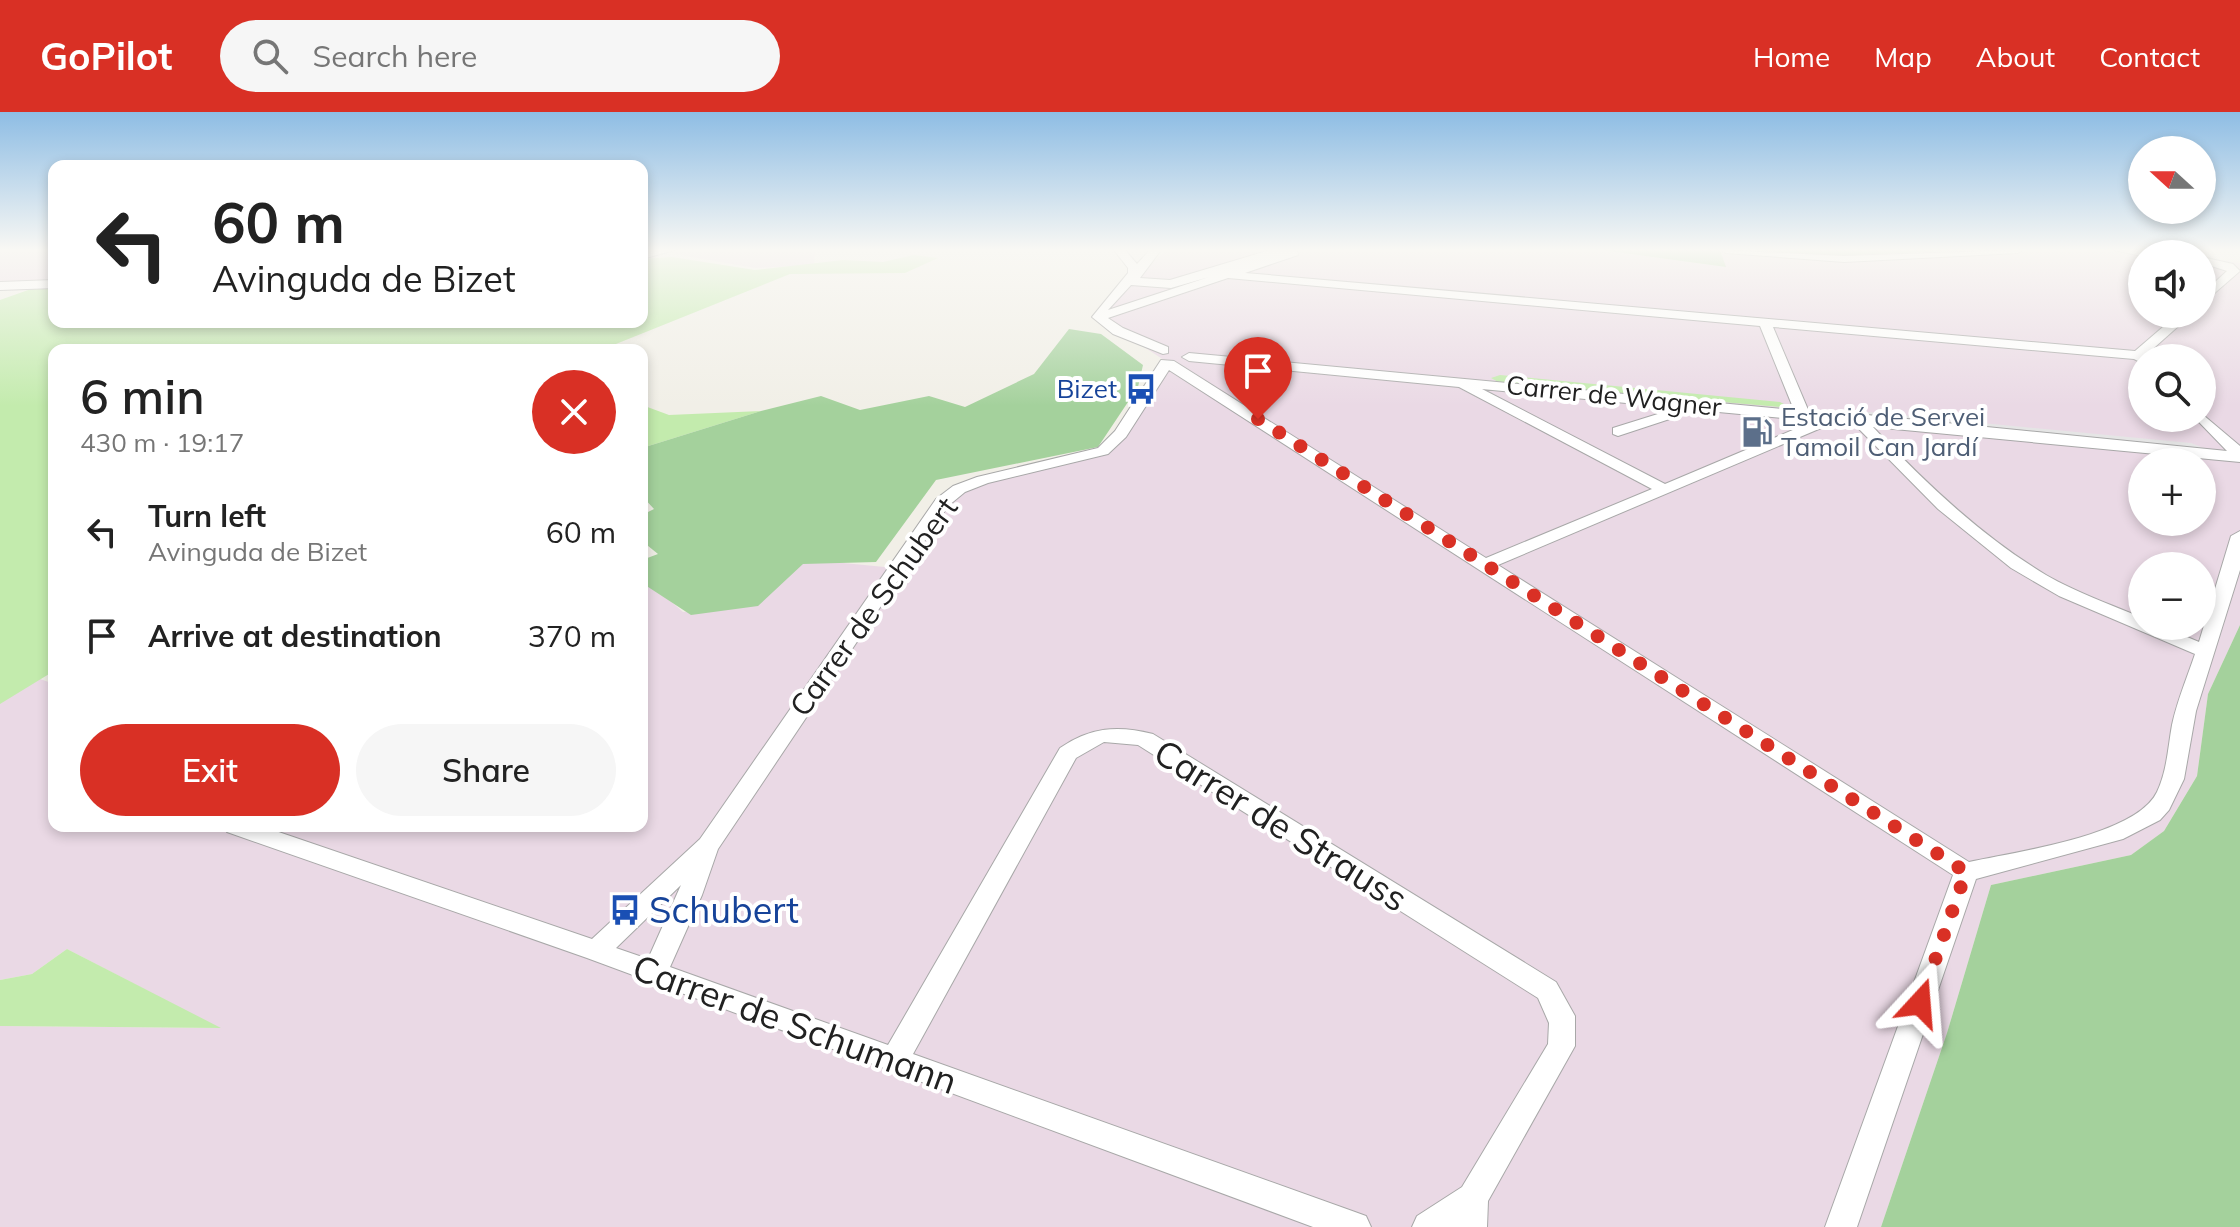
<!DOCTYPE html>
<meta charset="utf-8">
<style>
body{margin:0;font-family:Mulish,sans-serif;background:#f6f6f6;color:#222;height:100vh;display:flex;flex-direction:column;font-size:30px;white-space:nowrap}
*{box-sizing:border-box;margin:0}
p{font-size:26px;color:#767676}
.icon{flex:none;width:44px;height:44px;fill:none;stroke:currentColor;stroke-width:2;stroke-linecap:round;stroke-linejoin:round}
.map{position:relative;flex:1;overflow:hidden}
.details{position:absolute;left:48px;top:232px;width:600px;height:488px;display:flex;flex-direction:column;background:#fff;border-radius:16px;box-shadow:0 4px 12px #0003}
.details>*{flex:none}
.guide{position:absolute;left:48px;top:48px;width:600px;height:168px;border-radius:16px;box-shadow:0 4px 12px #0003;background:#fff;color:#222;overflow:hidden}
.needle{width:52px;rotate:291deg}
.controls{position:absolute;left:2128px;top:24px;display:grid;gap:16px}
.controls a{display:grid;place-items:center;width:88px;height:88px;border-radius:50%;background:#fff;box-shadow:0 4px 12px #0003;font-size:40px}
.pin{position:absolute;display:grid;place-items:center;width:68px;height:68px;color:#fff;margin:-82px -34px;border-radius:50% 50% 50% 0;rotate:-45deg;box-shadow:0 0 8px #0007}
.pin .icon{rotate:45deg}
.me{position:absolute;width:88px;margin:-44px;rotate:19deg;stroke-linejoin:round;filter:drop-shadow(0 0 6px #0008)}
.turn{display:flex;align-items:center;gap:28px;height:168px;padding:0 32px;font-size:36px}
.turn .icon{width:104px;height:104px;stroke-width:2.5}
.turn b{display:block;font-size:56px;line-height:68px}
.round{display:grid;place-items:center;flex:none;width:84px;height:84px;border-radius:42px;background:#f6f6f6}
.overview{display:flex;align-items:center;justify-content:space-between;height:136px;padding:0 32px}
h1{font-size:48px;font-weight:600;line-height:60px}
.button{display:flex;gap:16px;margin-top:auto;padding:16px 32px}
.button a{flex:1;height:92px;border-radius:48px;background:#d93025;color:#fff;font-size:32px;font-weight:600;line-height:92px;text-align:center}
.button a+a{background:#f6f6f6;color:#222}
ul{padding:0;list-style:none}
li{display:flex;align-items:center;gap:24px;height:104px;padding:0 32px}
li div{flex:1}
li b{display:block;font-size:30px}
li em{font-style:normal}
header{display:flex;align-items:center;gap:48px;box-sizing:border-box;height:112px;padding:0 40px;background:#d93025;color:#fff}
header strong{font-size:38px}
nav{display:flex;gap:44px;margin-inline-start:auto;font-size:28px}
.search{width:560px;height:72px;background:#f6f6f6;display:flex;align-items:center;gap:20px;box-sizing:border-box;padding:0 28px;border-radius:44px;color:#767676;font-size:30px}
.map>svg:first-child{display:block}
.industrial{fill:#ead9e5;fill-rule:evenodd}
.grass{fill:#c3ebad}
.forest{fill:#a4d19c}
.parking{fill:#e5e5e5}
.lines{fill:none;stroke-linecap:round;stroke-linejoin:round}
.minor-casing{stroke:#a8a8a8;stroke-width:2}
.minor{fill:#fff;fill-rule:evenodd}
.route{stroke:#d93025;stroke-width:14;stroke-dasharray:0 25.2}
.labels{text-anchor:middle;stroke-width:8;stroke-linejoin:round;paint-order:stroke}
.far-transit-label{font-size:26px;fill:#164399;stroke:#fff;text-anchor:end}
.far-street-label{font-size:26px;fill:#212121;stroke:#fff}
.far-service-label{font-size:26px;fill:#4e5e75;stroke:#fff;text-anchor:start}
.street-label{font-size:30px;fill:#212121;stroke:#fff}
.near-street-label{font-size:36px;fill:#212121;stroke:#fff}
.near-transit-label{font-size:36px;fill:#164399;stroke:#fff;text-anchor:start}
</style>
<header>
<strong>GoPilot</strong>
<div class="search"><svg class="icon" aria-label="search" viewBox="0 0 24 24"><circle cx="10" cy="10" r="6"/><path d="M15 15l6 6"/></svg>Search here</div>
<nav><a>Home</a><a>Map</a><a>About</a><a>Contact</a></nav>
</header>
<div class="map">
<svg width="2240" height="1115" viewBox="0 0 2240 1115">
<rect width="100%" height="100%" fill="#f1efe7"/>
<!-- industrial -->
<g class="industrial">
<path d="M0,138H54V172L0,174Z"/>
<path d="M675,138H815L814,153L755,156L674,142Z"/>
<path d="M1167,138H1601L1725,155L1720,138L1799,143L1976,138H2143L2171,142H2142V202H2202V146L2240,151V513L2208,582L2197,664L2164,719L2131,743L1991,773L1947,921L1881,1115H0V914L219,916L67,837L32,862L0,868V578L29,563L54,572V714H642V464L683,500L753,492L792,446L895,456L959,377L1103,339L1167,250L1098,205L1134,166ZM2142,246H2202V306H2142ZM2142,350H2202V410H2142ZM2142,454H2202V514H2142Z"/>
</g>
<!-- grass -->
<g class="grass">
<path d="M914,143L938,146L905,161L790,162L601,238H54V559L0,592V188L31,177L54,176V210H642V147L672,145L755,158L843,148L883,150Z"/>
<path d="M1500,263L1780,290L1792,296L1500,271L1491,266Z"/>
<path d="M642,293L669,303L761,299L642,336Z"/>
<path d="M67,837L221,916L0,914V868L32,862Z"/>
</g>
<!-- forest -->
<g class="forest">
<path d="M1601,138H1720L1726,155Z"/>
<path d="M1750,138H1976L1833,144Z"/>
<path d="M1069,217L1101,222L1143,253L1138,275L1098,335L936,368L876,450L803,452L758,494L691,503L642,471V448L658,442L642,429V403L654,397L642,384V336L761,299L821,284L860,298L929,284L965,295L1034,262Z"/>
<path d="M2240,513V1115H1881L1947,921L1991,773L2131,743L2164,719L2197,664L2208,582Z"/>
</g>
<!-- parking -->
<path class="parking" d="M1869,300L2191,331L2204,336L1868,305L1865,302Z"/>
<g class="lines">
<defs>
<g id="minor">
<path d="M653,138H675L642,147V141Z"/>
<path d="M1114,138H1125L1137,152L1150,138H1161L1140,166L1170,168L1270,138H1297L1298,143L1245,161L2135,239L2178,202H2192L2146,243L2148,246H2142V251L2134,247L1773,215L1809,300L1857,302L2227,339L2195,306H2202V302L2240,334V350L1873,315C1924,370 1981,424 2046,463C2077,481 2110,492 2142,506V514H2161L2199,530L2231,424L2240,419V458L2196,599L2184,667L2169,698L2160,708L2123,727L1976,767L1857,1115H1825L1953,763L1169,258L1126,325L1108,342L988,371L965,380L948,394L718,737L702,783L670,855L888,933L1060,636C1090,615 1118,613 1153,622L1556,870L1575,904V934L1488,1089L1487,1115H1412L1417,1104L1462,1075L1548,932L1549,911L1538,886L1138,633L1104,630L1076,646L913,942L1355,1100L1366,1104L1371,1115H1313L587,846L227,720L223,714H261L592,827L700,727L936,387L953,374L977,365L1098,336L1115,319L1161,248L1174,249L1486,446L1652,377L1459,275L1189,249L1182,245L1189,241L1794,298L1760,214L1228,166L1108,206L1123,216L1168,235V241L1163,242L1113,222L1092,205L1128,161V156ZM1209,165L1108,198L1131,173L1171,176ZM1482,277L1677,296L1613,316V322L1618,324L1697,298L1814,309L1665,372ZM1833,311L1855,313L1938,397L2011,456L2059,484L2195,542C2187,566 2177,589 2172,613C2168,635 2167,659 2157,680C2136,724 2014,740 1969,750L1498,453ZM681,773L648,847L616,836Z"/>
<path d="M1721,138L1844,144L2023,138L2018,141L1844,150L1726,141Z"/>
<path d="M2114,138H2154L2163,142L2142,144Z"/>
<path d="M2202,145L2233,152L2240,159L2202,192V182L2227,159L2202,151Z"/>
<path d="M54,168V176L0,178V170Z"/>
</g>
</defs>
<!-- minor casing -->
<use href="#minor" class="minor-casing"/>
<!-- minor -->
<use href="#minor" class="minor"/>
</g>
<!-- sky -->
<linearGradient id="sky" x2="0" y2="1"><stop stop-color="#8ebde4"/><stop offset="0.47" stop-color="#f9f8f4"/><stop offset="1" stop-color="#f9f8f4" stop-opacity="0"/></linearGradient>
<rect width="2240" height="294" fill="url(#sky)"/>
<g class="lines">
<!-- route -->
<path class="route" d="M1258,307L1966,760L1920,891"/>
</g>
<!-- icons -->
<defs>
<symbol id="bus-bare" viewBox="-9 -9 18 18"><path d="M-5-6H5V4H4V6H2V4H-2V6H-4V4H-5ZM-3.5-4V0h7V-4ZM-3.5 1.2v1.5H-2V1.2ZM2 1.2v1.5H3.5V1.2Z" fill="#1a4fb4" stroke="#fff" stroke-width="2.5" paint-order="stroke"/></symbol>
<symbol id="fuel-bare" viewBox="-9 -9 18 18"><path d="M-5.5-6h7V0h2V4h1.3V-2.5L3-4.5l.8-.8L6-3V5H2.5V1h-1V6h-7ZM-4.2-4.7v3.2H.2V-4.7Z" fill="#5c6f8a" stroke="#fff" stroke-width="2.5" paint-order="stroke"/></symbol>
</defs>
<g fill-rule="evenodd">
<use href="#bus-bare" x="1119" y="255" width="44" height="44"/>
<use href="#fuel-bare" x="1735" y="298" width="44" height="44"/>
<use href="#bus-bare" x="603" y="776" width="44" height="44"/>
</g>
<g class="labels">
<!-- far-transit labels -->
<g class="far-transit-label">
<text x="1117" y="286">Bizet</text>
</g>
<!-- far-street labels -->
<g class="far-street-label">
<text transform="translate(1614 284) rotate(6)" y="9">Carrer de Wagner</text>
</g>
<!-- far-service labels -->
<g class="far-service-label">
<text x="1781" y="314">Estació de Servei<tspan x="1781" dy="30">Tamoil Can Jardí</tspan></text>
</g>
<!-- street labels -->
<g class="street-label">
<text transform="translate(874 495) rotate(-54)" y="10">Carrer de Schubert</text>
</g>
<!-- near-street labels -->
<g class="near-street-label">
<text transform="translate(1281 713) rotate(32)" y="13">Carrer de Strauss</text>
<text transform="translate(795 912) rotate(20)" y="13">Carrer de Schumann</text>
</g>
<!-- near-transit labels -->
<g class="near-transit-label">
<text x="649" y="811">Schubert</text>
</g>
</g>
</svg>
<div class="controls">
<a><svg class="needle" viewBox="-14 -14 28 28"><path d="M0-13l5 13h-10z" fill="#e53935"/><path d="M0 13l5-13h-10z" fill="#767676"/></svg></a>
<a><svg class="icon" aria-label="sound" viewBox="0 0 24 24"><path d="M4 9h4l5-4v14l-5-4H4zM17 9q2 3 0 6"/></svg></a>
<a><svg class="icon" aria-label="search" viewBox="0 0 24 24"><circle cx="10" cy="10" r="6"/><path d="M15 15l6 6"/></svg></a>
<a>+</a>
<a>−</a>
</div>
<div class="pin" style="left:1258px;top:307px;background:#d93025"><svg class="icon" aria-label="arrive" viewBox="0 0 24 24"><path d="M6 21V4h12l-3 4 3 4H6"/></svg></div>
<svg class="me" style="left:1920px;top:891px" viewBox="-20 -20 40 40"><path d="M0-17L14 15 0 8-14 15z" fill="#d93025" stroke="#fff" stroke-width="4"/></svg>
<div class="guide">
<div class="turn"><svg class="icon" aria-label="left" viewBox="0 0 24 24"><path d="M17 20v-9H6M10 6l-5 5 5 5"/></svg><div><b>60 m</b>Avinguda de Bizet</div></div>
</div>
<section class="details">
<div class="overview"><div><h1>6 min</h1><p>430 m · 19:17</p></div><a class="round" style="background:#d93025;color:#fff"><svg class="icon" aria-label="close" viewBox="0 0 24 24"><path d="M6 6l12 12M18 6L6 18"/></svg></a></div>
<ul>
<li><svg class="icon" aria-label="left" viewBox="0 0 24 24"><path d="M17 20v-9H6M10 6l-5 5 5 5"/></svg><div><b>Turn left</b><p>Avinguda de Bizet</p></div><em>60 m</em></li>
<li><svg class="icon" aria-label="arrive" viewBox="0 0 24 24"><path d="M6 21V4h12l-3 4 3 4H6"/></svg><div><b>Arrive at destination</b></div><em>370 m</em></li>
</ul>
<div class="button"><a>Exit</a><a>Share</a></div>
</section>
</div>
